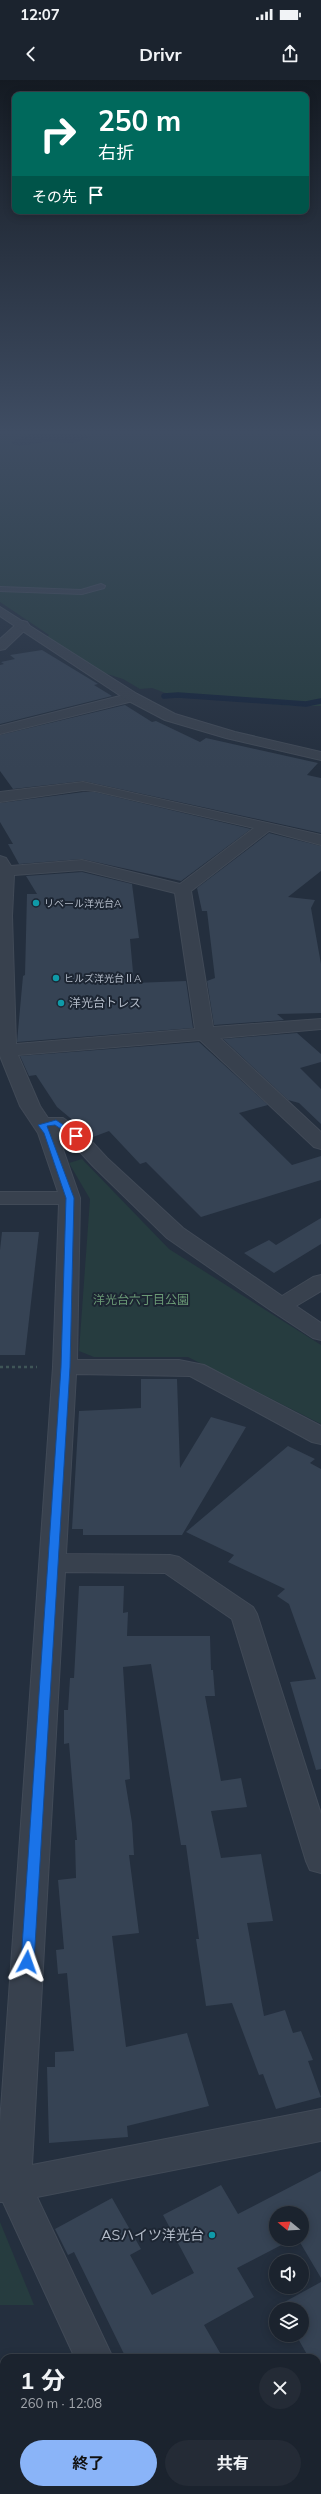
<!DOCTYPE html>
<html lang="ja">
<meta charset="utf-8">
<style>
body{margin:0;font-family:Mulish,"Noto Sans JP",sans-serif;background:#242b36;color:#f1f3f6;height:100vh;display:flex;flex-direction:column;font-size:15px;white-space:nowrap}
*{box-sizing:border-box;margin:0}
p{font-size:13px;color:#a0a4aa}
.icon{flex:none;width:22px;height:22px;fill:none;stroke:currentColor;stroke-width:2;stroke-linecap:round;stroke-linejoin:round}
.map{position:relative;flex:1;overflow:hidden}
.sheet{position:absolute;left:0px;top:2274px;width:321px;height:140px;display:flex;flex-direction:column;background:#1b232e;border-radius:12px 12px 0 0;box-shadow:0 2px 10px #0003,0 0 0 1px #39404a}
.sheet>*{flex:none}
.guide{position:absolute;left:12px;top:12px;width:297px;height:122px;border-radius:8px;box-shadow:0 2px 10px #0003,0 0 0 1px #39404a;background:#00695c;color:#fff;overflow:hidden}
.needle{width:26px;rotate:288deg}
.controls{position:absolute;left:269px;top:2126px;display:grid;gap:8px}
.controls a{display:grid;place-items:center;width:40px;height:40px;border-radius:50%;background:#1b232e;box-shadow:0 2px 10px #0003,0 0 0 1px #39404a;font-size:20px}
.pin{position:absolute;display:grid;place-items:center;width:34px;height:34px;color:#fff;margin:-17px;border:2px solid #fff;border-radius:50%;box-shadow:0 1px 4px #0007}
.me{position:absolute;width:44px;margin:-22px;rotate:4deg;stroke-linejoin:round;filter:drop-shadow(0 0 3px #0008)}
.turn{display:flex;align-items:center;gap:14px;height:84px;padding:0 20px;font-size:18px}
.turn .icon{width:52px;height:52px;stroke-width:2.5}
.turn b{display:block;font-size:28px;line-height:34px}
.then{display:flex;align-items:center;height:38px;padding:0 20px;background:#0003;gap:8px;font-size:15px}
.round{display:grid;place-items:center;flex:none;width:42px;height:42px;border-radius:21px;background:#242b36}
.head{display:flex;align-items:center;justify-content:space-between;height:68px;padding:0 20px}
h1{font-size:24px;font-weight:700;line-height:30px}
.button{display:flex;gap:8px;margin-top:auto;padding:8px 20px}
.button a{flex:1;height:46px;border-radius:24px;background:#8ab4f8;color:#111;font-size:16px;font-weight:700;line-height:46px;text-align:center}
.button a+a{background:#242b36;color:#f1f3f6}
.status{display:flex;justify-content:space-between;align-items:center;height:28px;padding:0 20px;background:#1b232e;direction:ltr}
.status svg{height:11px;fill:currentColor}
header{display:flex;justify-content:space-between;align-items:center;height:52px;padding:0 20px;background:#1b232e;font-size:18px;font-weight:700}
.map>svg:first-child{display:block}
.green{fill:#263c3f}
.water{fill:#17263c}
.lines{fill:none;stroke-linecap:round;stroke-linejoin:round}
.stream{stroke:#17263c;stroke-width:5.5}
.building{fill:#364354}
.service-casing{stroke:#414a57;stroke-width:2}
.minor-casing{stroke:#414a57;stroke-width:2}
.tertiary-casing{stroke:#414a57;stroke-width:2}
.path{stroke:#3f5557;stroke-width:2.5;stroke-dasharray:3 3;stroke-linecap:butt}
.service{fill:#38414e;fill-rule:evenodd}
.minor{fill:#38414e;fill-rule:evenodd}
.tertiary{fill:#38414e;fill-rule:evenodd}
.route{fill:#1a73e8;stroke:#114b97}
.culture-dot{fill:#0f9aa8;stroke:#1d2633;stroke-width:1.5}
.labels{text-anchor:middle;stroke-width:4;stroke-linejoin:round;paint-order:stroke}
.far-poi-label{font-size:10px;fill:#b4bcc9;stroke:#1d2633;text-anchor:start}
.poi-label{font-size:12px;fill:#b4bcc9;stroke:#1d2633;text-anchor:start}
.park-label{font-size:12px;fill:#6b9a76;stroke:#1d2633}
.near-poi-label{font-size:14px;fill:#b4bcc9;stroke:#1d2633;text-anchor:end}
</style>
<div class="status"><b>12:07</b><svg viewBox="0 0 49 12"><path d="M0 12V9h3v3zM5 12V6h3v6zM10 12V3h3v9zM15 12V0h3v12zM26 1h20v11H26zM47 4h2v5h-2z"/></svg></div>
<header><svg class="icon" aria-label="back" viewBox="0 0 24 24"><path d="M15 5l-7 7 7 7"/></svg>Drivr<svg class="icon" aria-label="share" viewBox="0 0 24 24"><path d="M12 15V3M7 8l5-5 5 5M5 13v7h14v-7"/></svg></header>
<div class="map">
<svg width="321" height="2414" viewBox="0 0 321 2414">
<rect width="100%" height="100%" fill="#242f3e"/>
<!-- green -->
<g class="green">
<path d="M0,352H321V626H292L168,614L152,608L140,609L123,599L95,590L45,558L49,555L0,522Z"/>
<path d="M82,1079L169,1169L321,1265V1344L188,1277H94L79,1271L90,1119L69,1083Z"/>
<path d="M0,2142L34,2225H0Z"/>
</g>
<!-- water -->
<path class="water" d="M35,352L84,355L91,357L74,363L46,362L19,366L11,363L14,360Z"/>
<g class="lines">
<!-- stream -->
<path class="stream" d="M164,616L178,615L306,624L321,621"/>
</g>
<!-- building -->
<g class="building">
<path d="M42,570L98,604L94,605L112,616L0,644V585L4,584L1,582L15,579L10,575Z"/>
<path d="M125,625L152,642L156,641L200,662L206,658L318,683L307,695L321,698V753L83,701L13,709L0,691V655Z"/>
<path d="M83,712H95L251,749L181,801L82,779L19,784L8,764H13L0,742V723Z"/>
<path d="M269,753L321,766V791L288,817L315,820L311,828L321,884V933L277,934L284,940L214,945L207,901L215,898L207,831H202L197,808Z"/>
<path d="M82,792L132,804L139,858L130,859L134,903L186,901L193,948L17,962L23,896L25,895L27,814H37L26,796Z"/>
<path d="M297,953L321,974V982L300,988L321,1009V1044L299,1023L288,1020L223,959Z"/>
<path d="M199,962L268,1025L239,1033L292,1085L321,1076V1100L201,1137L146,1082L140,1084L109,1051L93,1057L57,1027L36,995L29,996L20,976Z"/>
<path d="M321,1138V1164L274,1193L244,1173L269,1160L276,1165Z"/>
<path d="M2,1152H39L25,1275H0V1170Z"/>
<path d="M141,1299H177L180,1388L211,1337L246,1347L182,1455H83V1449H72L79,1331L141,1328Z"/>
<path d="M288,1366L315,1379L310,1383L321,1389V1689L316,1690L290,1602L316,1599L289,1524L277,1516L285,1509L228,1482L234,1475L186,1452Z"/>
<path d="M79,1506H124L123,1533L128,1532L127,1556H210L211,1590H213L215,1616H205L221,1701L241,1698L247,1727L211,1731L221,1778L261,1774L273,1841L247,1843L264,1936L285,1930L293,1953L301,1951L313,1980L308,1981L321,2017L276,2029L263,1994L259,1995L232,1923L206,1926L196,1859H199L186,1765H181L151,1584L123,1587L130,1699L125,1700L132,1743L134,1775H129L139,1853L112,1856L126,1967L187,1953L209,2026L127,2046L128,2057L49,2063L47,1987H55V1972L74,1971L67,1893L58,1894L56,1870L64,1869L58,1800L76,1798L75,1760H77L69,1663L64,1664V1630H68L70,1598H74Z"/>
<path d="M321,2091V2198L298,2159H302V2133H276V2159H293L237,2188L254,2217L204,2245L223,2278H126L74,2172L68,2175L55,2149L112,2118L141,2169L130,2175L152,2215L194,2193L163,2135L221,2105L238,2134Z"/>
<path d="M321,2202V2298L317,2291V2278H309L296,2255H302V2229H281L279,2225Z"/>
</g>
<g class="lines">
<defs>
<path id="service" d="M101,504L105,506L104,508L82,514L0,511V507L81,510Z"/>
<g id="minor">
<path d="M23,541L27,542L29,545L27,548L5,569L0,570V559L19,542Z"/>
<path d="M132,613L137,614L139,617L137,620L0,654V646Z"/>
<path d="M83,702L321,755V765L269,751L191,811L213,947L321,939V949L220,958L321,1052V1069L314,1067L200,960L18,975L40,1026L48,1038H63L83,1052L107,1078L183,1148L282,1216L313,1197L321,1195V1211L296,1226L321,1243V1260L313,1258L272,1231L167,1158L93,1086L69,1060L57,1052L80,1118L77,1280H179L204,1285L321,1346V1364L312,1362L190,1296L76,1294L66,1474L170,1475L179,1477L253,1527L257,1534L321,1734V1793L310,1790L306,1781L232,1539L165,1493L65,1492L32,2085L321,2029V2061L37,2117L113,2278H75L3,2122H0V2043L53,1287L59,1124H0V1112H58L38,1053L20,1026L0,976V776L6,778L11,786L82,780L180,804L254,748L95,711L83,710L0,722V712ZM82,790L175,813L195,949L16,964L12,836L14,795Z"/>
<path d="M135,2410H175L177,2414H137Z"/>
</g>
<path id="tertiary" d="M0,527L137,614L175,634L235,652L321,672V680L226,658L165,640L127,620L0,536Z"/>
</defs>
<!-- service casing -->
<use href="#service" class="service-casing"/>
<!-- minor casing -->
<use href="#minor" class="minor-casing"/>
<!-- tertiary casing -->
<use href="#tertiary" class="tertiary-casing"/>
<!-- path -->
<path class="path" d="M0,1287H37"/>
<!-- service -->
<use href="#service" class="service"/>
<!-- minor -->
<use href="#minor" class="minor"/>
<!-- tertiary -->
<use href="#tertiary" class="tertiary"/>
</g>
<!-- sky -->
<linearGradient id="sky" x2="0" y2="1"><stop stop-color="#141a22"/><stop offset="0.51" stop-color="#3f4d63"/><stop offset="1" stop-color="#3f4d63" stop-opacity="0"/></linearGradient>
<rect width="321" height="690" fill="url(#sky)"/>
<!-- route -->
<path class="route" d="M56,1040L80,1056L73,1057L55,1045L47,1046L74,1118L70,1287L34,1882L32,1886H23L21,1882L61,1287L66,1118L44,1053L38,1045Z"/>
<!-- markers -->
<g class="culture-dot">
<circle cx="36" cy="823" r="4"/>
<circle cx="56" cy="898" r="4"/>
<circle cx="61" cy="923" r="4"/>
<circle cx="212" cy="2155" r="4"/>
</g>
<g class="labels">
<!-- far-poi labels -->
<g class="far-poi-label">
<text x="44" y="827">リベール洋光台A</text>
<text x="64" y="902">ヒルズ洋光台ⅡA</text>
</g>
<!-- poi labels -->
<g class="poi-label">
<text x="69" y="927">洋光台トレス</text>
</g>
<!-- park labels -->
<g class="park-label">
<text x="141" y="1224">洋光台六丁目公園</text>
</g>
<!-- near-poi labels -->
<g class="near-poi-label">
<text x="204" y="2160">ASハイツ洋光台</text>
</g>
</g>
</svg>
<div class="controls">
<a><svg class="needle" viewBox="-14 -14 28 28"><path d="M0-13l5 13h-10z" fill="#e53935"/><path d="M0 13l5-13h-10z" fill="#a0a4aa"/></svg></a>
<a><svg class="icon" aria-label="sound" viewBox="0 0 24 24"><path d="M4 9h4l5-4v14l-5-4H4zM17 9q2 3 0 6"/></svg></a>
<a><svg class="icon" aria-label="layers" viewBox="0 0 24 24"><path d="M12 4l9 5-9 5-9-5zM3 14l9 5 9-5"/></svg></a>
</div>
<div class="pin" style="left:76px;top:1056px;background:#d93025"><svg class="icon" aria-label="arrive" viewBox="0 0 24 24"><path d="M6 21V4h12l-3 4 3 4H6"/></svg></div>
<svg class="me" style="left:27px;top:1882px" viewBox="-20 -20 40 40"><path d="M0-17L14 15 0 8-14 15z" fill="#1a73e8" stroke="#fff" stroke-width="4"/></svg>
<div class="guide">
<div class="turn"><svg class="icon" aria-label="right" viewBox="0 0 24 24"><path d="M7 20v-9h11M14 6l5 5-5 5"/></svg><div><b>250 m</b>右折</div></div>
<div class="then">その先<svg class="icon" aria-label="arrive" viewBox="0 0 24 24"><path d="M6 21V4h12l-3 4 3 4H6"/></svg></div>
</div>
<section class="sheet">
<div class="head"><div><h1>1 分</h1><p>260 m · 12:08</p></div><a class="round"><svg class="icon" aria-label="close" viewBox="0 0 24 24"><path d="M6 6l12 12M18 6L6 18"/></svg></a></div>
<div class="button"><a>終了</a><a>共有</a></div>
</section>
</div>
